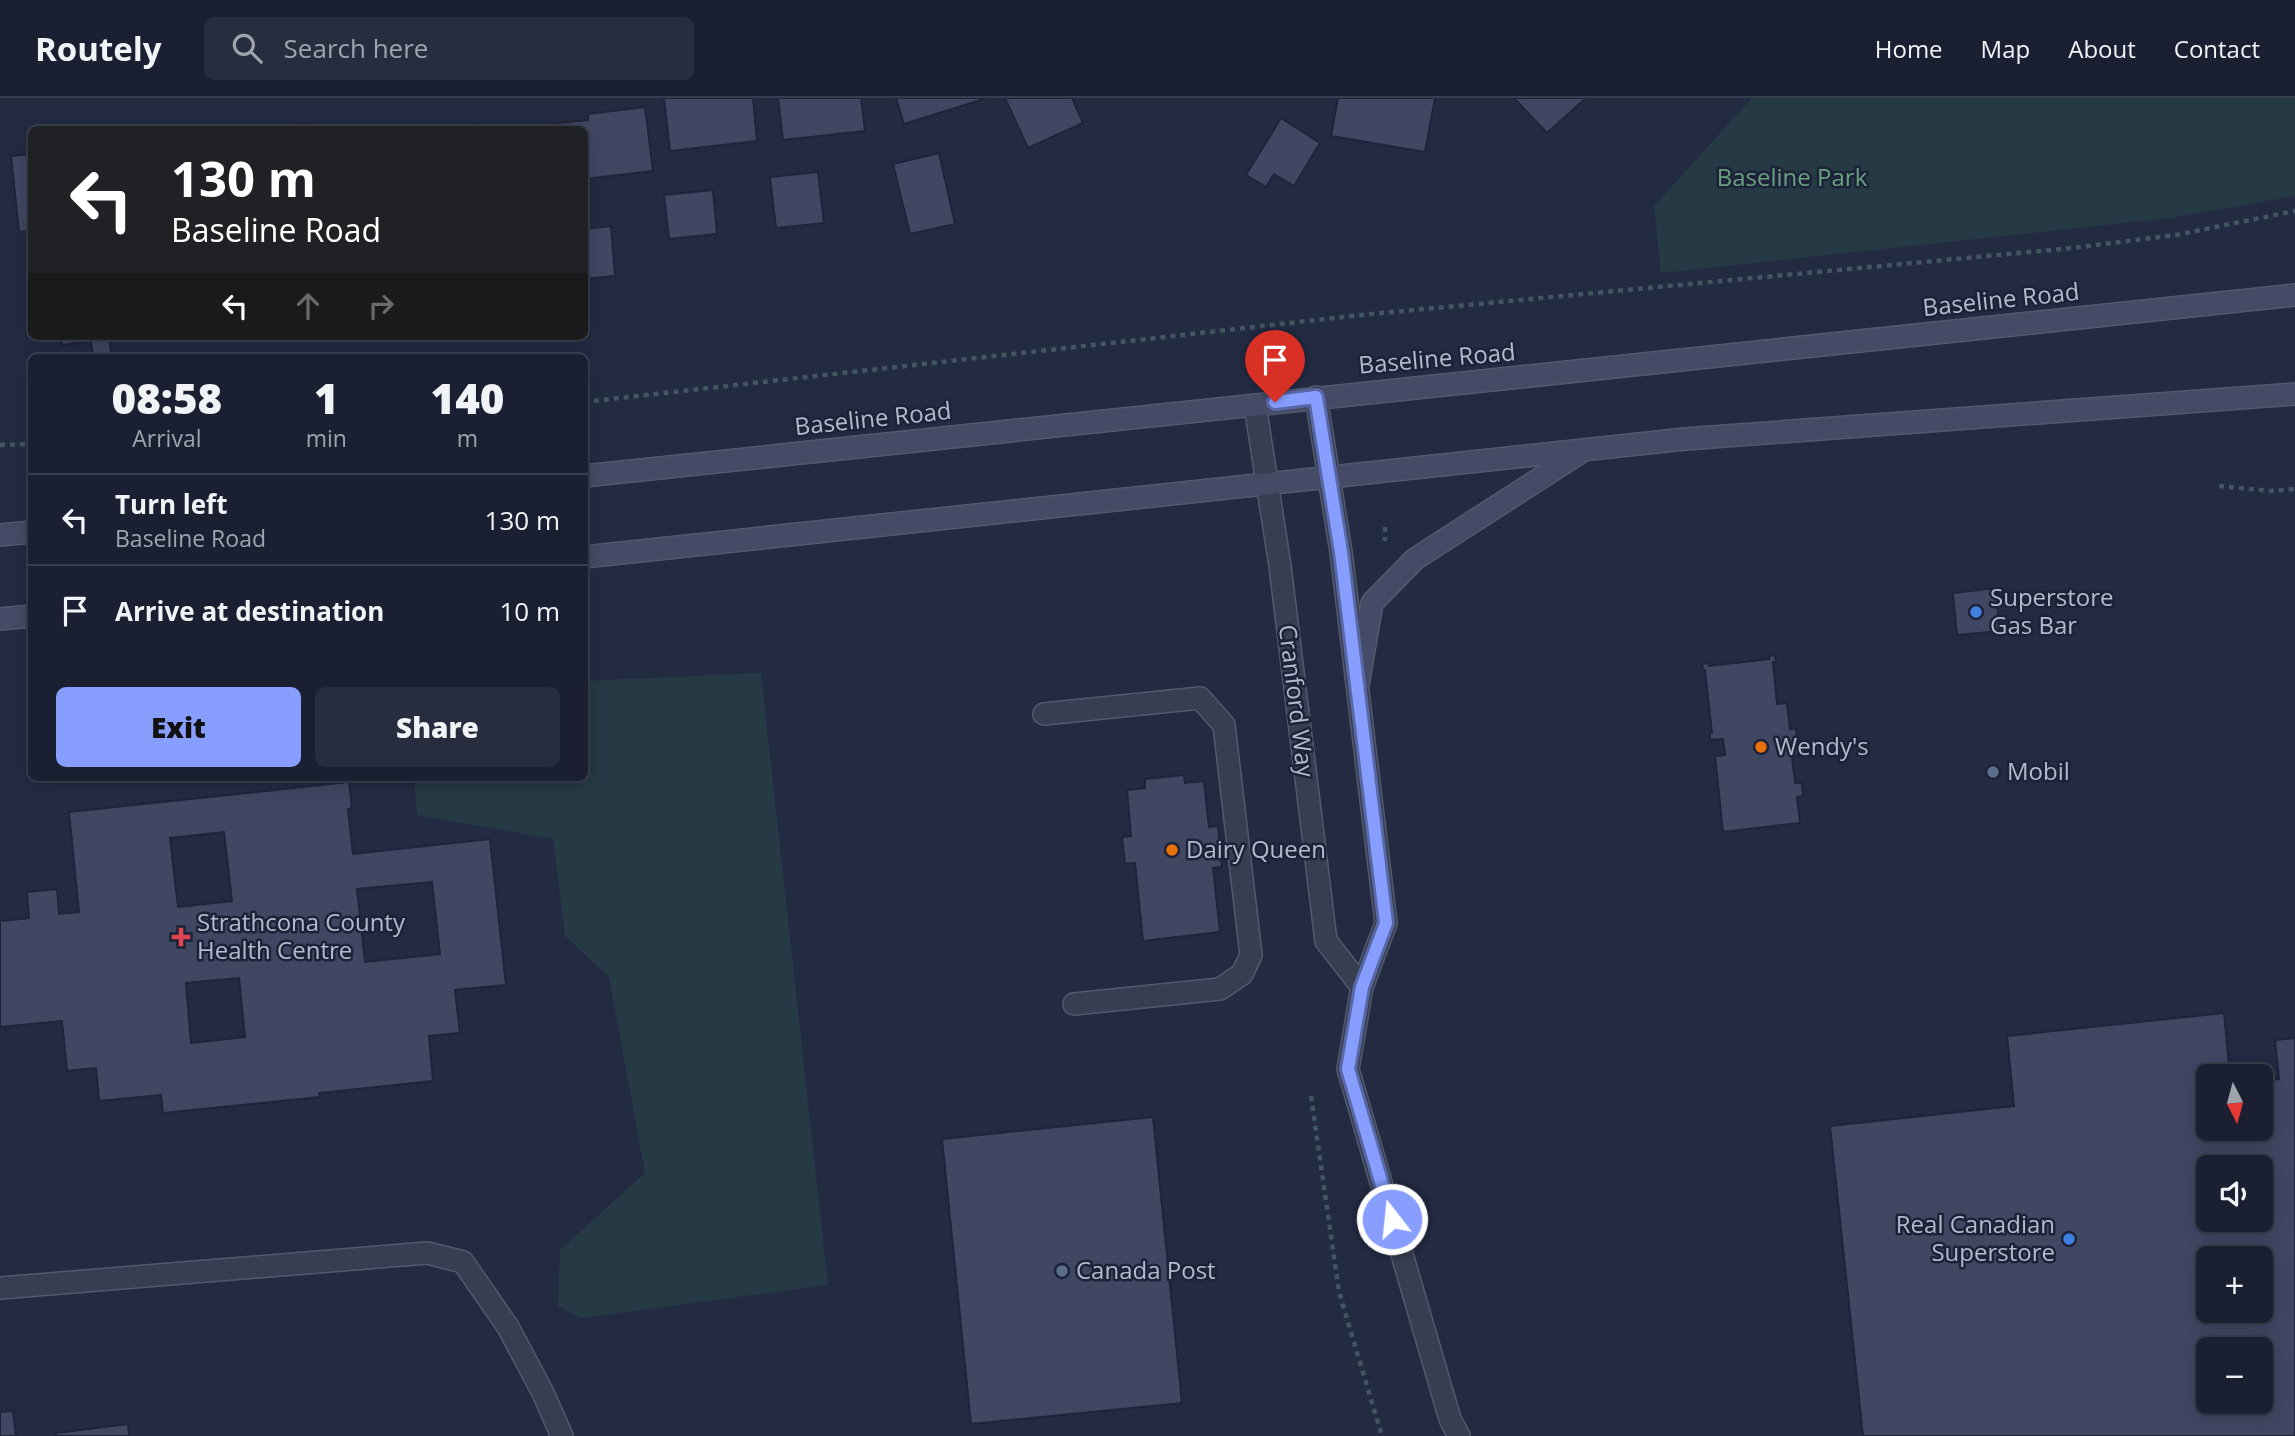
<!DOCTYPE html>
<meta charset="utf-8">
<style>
body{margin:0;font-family:"Open Sans",sans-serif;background:#272d3e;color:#f1f3f6;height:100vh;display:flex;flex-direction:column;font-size:26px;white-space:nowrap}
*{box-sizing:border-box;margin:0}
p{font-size:23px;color:#9fa3ac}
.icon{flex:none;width:38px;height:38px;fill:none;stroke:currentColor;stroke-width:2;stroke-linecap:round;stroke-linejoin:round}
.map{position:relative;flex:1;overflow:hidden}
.drawer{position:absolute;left:28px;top:256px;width:560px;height:427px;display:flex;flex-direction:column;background:#1a2032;border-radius:10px;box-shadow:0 4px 18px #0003,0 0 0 2px #383e4d}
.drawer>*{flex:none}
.guide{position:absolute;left:28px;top:28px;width:560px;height:214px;border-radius:10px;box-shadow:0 4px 18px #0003,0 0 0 2px #383e4d;background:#202124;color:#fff;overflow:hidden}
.needle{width:46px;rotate:174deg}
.buttons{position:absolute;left:2196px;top:966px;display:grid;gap:14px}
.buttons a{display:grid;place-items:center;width:77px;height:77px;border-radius:10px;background:#1a2032;box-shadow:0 4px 18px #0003,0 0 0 2px #383e4d;font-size:35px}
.pin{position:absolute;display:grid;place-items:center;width:60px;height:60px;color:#fff;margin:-72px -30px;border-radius:50% 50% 50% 0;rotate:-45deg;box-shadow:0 0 7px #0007}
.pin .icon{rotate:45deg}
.me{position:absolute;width:77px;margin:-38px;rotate:344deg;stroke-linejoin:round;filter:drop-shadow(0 0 5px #0008)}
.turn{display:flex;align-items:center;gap:24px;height:147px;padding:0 28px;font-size:32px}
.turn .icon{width:91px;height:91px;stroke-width:2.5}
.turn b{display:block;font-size:49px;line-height:60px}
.lanes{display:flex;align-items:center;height:66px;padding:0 28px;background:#0003;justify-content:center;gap:35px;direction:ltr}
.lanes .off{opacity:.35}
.eta{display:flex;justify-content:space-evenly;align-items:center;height:119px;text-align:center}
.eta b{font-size:42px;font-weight:800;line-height:49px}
.cta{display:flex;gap:14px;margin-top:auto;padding:14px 28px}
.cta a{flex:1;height:80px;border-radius:10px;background:#879eff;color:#111;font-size:28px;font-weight:800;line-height:80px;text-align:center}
.cta a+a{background:#272d3e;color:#f1f3f6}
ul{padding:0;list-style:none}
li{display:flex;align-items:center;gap:21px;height:91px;padding:0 28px;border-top:2px solid #383e4d}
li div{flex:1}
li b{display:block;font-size:26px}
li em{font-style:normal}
header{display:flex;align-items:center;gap:42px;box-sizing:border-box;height:98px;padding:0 35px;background:#1a2032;border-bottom:2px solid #383e4d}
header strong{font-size:33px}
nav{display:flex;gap:38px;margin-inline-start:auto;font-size:24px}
.search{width:490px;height:63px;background:#272d3e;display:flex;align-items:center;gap:18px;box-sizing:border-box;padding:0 24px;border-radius:10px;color:#9fa3ac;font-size:26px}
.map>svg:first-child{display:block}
.green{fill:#253a44}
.building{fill:#404763;stroke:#1f243a;stroke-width:2;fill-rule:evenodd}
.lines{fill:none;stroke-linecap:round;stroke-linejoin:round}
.lane-casing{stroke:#53596d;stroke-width:24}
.street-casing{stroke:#53596d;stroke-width:24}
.secondary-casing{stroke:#53596d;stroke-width:24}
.path{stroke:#41565e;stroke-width:4.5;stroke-dasharray:5 5;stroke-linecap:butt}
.lane{stroke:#383e52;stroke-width:21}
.street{stroke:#383e52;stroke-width:21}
.secondary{stroke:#454b66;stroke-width:21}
.route-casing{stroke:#5867a6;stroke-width:18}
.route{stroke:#879eff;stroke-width:12}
.shop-dot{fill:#3f7fe0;stroke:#1c2238;stroke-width:2.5}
.food-dot{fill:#e8710a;stroke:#1c2238;stroke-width:2.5}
.service-dot{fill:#5c6f8a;stroke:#1c2238;stroke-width:2.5}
.health-dot{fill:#e0444e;stroke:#1c2238;stroke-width:2.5}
.labels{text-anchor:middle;stroke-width:5;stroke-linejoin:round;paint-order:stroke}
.park-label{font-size:24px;fill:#69a080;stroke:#1c2238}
.street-label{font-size:24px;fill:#b5b9cc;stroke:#1c2238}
.poi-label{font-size:24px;fill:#b5b9cc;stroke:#1c2238;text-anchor:start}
</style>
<header>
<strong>Routely</strong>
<div class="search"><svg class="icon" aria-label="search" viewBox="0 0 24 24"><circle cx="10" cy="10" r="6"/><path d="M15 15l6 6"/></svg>Search here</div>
<nav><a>Home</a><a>Map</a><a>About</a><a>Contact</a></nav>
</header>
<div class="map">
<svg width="2295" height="1338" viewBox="0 0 2295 1338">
<rect width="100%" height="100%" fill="#232b43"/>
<!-- green -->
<g class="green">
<path d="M1752,0H2295V98L2171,120L1661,175L1654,108Z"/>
<path d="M761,575L828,1187L581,1220L558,1208L560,1152L645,1075L609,879L565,838L553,741L417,717L414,679H584L585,583Z"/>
</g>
<!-- building -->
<g class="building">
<path d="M664,0H753L757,43L670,53Z"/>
<path d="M778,0H861L865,33L783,42Z"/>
<path d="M896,0H984V1L904,26Z"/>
<path d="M1005,0H1072L1083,25L1028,50Z"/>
<path d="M1338,0H1435L1425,54L1331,38Z"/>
<path d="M1514,0H1586L1547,35Z"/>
<path d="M645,9L653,73L584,81V32H558V25L588,22V16Z"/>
<path d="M1281,20L1320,45L1294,88L1274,76L1266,89L1246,77Z"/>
<path d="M308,25L309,32H255Z"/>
<path d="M481,26L482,32H443V30Z"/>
<path d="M939,55L955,126L910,136L893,66Z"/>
<path d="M32,56V133L19,134L11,58Z"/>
<path d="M818,74L824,125L776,130L770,79Z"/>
<path d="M713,92L717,136L669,141L664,97Z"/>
<path d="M611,128L615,178L584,181V131Z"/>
<path d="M61,238H109L111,255L93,257L91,243L62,247Z"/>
<path d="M1995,490L2000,533L1957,537L1953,495Z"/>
<path d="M1775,557L1776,564H1773L1777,606L1787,605L1790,631L1796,630L1799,657L1792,658L1795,685H1802L1803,698L1797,699L1800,725L1723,734L1715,658L1725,657L1723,641L1710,642V635H1712L1705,572H1703L1702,566L1708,565L1709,568L1769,561V558Z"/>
<path d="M1184,677L1185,685L1204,683L1209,729L1218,728L1222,769L1213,770L1220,834L1143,843L1135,765L1125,766L1122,739L1131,738L1127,692L1145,690V681Z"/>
<path d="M349,684L352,710L348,711L353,756L490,741L506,887L455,892L460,935L429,938L433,983L319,995L320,999L163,1015L161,997L99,1003L96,970L67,973L62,923L0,929V823L29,820L27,794L57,791L59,816L79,814L69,714ZM224,734L232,803L178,809L170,740ZM432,784L440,856L365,864L357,791ZM239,880L245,939L191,945L186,885Z"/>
<path d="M2224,915L2230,978H2208V1031H2261V983L2279,981L2275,942L2295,940V1338H1863L1830,1028L2014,1008L2007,938ZM2208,1069H2261V1122H2208ZM2208,1160H2261V1213H2208ZM2208,1251H2261V1304H2208Z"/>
<path d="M1153,1019L1182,1305L971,1326L942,1041Z"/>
<path d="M13,1313L16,1338H0V1314Z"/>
<path d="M128,1326L129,1338H56V1335Z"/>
</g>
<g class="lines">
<defs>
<path id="lane" d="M1044,616L1200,600L1224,627L1251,857L1242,876L1220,891L1074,906"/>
<g id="street">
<path d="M1316,299L1341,454L1386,825L1362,889L1348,971L1450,1321L1459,1338"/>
<path d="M1255,307L1280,468L1326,843L1362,889"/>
<path d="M0,1190L427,1155L463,1164L508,1229L543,1295L562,1338"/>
</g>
<g id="secondary">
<path d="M584,378L2295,197"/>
<path d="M0,437L32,434"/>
<path d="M584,459L1685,341L2295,296"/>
<path d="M0,521L32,518"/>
<path d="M1358,587L1372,505L1415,461L1578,356"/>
</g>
</defs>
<!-- lane casing -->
<use href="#lane" class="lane-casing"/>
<!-- street casing -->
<use href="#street" class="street-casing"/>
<!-- secondary casing -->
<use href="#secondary" class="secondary-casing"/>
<!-- path -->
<g class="path">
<path d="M584,304L1361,217L2072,150L2176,137L2295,113"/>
<path d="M0,347L32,346"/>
<path d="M2219,388L2271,393L2295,391"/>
<path d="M1385,429V443"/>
<path d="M1311,998L1339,1194L1382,1338"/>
</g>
<!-- lane -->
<use href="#lane" class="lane"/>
<!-- street -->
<use href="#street" class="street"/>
<!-- secondary -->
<use href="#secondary" class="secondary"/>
</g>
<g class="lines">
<defs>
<path id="route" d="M1275,304L1316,299L1341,454L1386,825L1362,889L1348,971L1392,1121"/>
</defs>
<!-- route casing -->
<use href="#route" class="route-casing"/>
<!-- route -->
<use href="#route" class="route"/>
</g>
<!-- markers -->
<g class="shop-dot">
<circle cx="1976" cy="514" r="7"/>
<circle cx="2069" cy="1141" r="7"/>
</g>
<g class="food-dot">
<circle cx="1761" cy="649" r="7"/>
<circle cx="1172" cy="752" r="7"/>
</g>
<g class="service-dot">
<circle cx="1993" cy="674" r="7"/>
<circle cx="1062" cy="1173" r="7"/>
</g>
<path class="health-dot" d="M177.5 828.5h7v7h7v7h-7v7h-7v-7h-7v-7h7z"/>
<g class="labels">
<!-- park labels -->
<g class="park-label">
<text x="1792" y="88">Baseline Park</text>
</g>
<!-- street labels -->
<g class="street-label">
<text transform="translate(2001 202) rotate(-6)" y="8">Baseline Road</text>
<text transform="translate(1437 261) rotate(-5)" y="8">Baseline Road</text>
<text transform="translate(873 321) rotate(-6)" y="8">Baseline Road</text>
<text transform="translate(1296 603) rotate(83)" y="8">Cranford Way</text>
</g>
<!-- poi labels -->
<g class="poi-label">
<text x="1990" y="508">Superstore<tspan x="1990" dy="28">Gas Bar</tspan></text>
<text x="1775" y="657">Wendy's</text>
<text x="2007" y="682">Mobil</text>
<text x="1186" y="760">Dairy Queen</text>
<text x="197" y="833">Strathcona County<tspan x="197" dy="28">Health Centre</tspan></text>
<text x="2055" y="1135" text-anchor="end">Real Canadian<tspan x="2055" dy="28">Superstore</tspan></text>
<text x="1076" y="1181">Canada Post</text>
</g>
</g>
</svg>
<div class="buttons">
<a><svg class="needle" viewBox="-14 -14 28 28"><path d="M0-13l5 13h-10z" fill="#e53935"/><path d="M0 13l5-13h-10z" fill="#9fa3ac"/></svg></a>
<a><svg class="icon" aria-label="sound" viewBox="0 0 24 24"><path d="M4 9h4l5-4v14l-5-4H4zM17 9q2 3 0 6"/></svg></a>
<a>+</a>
<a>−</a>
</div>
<div class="pin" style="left:1275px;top:304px;background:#d93025"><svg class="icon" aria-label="arrive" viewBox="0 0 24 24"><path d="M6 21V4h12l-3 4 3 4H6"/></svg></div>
<svg class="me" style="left:1392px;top:1121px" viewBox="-20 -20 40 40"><circle r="17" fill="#879eff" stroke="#fff" stroke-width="3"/><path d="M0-11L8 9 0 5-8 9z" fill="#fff"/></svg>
<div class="guide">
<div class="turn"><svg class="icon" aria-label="left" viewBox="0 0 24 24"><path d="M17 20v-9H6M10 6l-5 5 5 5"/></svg><div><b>130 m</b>Baseline Road</div></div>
<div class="lanes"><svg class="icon" aria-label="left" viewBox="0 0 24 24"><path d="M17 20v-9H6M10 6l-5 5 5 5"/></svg><svg class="icon off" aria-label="ahead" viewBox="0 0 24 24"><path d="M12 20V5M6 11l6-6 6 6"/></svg><svg class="icon off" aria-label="right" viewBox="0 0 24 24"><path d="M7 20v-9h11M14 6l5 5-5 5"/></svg></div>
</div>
<section class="drawer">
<div class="eta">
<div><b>08:58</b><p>Arrival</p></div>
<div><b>1</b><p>min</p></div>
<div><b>140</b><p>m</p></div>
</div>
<ul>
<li><svg class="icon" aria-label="left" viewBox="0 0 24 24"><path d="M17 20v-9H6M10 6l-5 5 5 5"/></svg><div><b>Turn left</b><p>Baseline Road</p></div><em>130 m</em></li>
<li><svg class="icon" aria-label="arrive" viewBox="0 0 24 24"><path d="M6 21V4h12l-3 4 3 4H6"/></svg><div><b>Arrive at destination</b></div><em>10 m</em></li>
</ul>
<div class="cta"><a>Exit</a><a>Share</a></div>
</section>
</div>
